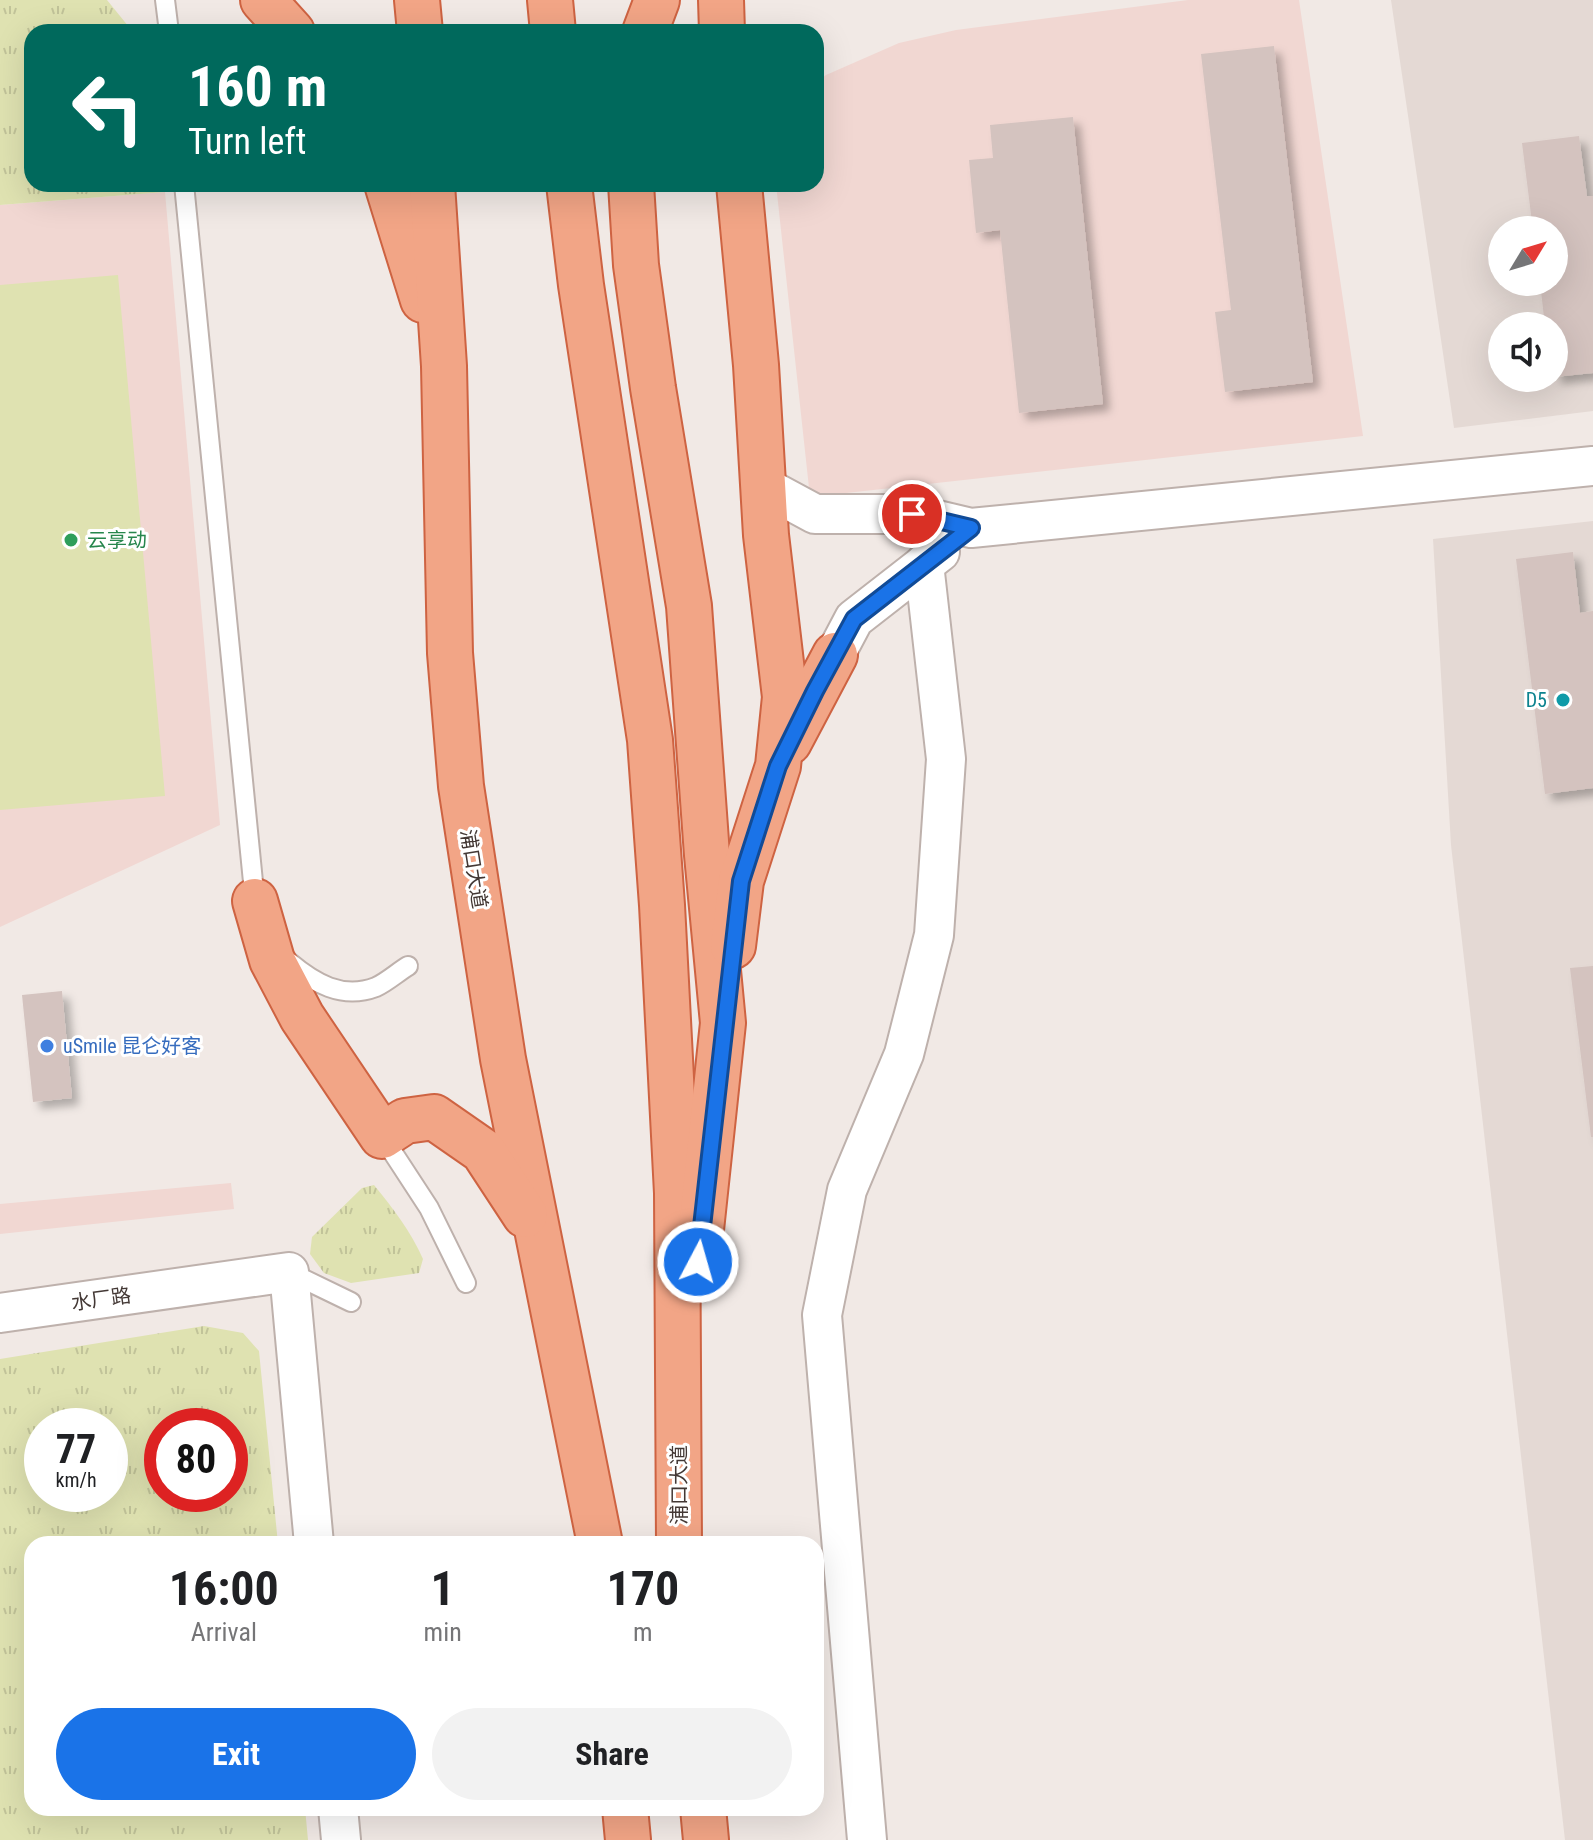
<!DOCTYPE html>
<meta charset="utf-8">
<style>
body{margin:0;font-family:"Roboto Condensed","Noto Sans SC",sans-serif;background:#f2f2f2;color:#202124;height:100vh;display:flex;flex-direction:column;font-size:30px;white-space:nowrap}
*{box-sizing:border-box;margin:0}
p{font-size:26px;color:#757577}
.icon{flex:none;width:44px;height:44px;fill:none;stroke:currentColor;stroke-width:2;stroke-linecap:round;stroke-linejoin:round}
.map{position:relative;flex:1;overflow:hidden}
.side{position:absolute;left:24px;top:1536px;width:800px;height:280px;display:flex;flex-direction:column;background:#fff;border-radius:24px;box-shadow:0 8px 32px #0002}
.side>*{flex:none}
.banner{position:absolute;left:24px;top:24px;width:800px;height:168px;border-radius:24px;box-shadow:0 8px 32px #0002;background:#00695c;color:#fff;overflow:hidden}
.needle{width:52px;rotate:52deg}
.controls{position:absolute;left:1488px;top:216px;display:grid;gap:16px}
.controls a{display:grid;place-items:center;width:80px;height:80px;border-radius:50%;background:#fff;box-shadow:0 8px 32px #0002;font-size:40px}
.speed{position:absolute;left:24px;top:1408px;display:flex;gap:16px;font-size:40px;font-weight:700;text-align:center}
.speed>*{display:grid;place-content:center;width:104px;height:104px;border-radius:50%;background:#fff;box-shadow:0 8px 32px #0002;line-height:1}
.speed small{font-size:20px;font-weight:400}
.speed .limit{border:12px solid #d22;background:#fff;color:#111}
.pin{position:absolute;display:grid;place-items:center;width:68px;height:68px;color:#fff;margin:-34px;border:4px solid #fff;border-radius:50%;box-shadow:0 2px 8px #0007}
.me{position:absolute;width:88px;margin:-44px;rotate:6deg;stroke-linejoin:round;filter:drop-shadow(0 0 6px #0008)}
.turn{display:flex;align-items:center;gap:28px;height:168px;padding:0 32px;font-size:36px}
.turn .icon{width:104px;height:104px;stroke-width:2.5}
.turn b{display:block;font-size:56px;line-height:68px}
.eta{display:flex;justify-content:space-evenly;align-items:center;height:136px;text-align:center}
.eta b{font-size:48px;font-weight:700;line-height:56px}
.cta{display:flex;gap:16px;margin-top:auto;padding:16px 32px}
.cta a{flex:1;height:92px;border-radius:48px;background:#1a73e8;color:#fff;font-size:32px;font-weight:700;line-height:92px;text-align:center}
.cta a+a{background:#f2f2f2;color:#202124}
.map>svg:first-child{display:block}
.residential{fill:#e4d9d4;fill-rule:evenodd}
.commercial{fill:#f1d7d2}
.grass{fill:url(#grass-tufts);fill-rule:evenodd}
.pitch{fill:#dfe2b1}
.building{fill:#d4c3bf;filter:url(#shadow)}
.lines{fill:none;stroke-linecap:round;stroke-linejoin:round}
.service-casing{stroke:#beb1ac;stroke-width:22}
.minor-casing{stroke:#beb1ac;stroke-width:42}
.trunk-casing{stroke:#ce6342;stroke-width:48}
.service{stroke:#fff;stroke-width:18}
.minor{stroke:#fff;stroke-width:38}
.trunk{stroke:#f2a586;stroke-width:44}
.route-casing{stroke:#114b97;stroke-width:20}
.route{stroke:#1a73e8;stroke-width:14}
.leisure-dot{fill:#2e9e5b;stroke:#fff;stroke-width:3}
.culture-dot{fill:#0f9aa8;stroke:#fff;stroke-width:3}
.shop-dot{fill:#3f7fe0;stroke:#fff;stroke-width:3}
.labels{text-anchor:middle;stroke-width:6;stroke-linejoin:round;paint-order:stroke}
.leisure-label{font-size:20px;fill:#27864d;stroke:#fff;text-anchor:start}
.culture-label{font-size:20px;fill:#0d838f;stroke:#fff;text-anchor:end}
.street-label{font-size:20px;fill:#433835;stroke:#fff}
.shop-label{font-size:20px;fill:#366cbe;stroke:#fff;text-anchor:start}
</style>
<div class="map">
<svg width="1593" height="1840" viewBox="0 0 1593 1840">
<defs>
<pattern id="grass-tufts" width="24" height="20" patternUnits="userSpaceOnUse" patternTransform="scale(2)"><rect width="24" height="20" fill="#dfe2b1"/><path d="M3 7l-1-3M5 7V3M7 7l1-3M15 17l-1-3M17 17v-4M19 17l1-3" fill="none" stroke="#c1c399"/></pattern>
<filter id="shadow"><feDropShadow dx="7" dy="7" stdDeviation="4" flood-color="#0004"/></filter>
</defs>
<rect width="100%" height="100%" fill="#f1e9e5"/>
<!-- residential -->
<g class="residential">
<path d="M1391,0H1593V411L1454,428ZM1502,230H1554V282H1502ZM1502,326H1554V378H1502Z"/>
<path d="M1593,521V1840H1565L1451,845L1433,539Z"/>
</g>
<!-- commercial -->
<g class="commercial">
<path d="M1188,0H1299L1363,436L810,497L776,184H816V83L826,75L899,43L956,30Z"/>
<path d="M165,192L220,825L0,927V205Z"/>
<path d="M231,1183L234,1209L0,1234V1204Z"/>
</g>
<!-- grass -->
<g class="grass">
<path d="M0,0H107L133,32H32V184H164L165,192L0,205Z"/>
<path d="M374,1185C393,1208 411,1232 423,1259L419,1273L351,1283L324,1273L310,1254L312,1237L362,1188Z"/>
<path d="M204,1326L243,1333L259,1351L278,1544H32V1808H305L308,1840H0V1359ZM42,1426H110V1494H42ZM162,1426H230V1494H162Z"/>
</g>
<!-- pitch -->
<path class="pitch" d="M118,275L165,796L0,810V285Z"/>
<!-- building -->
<g class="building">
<path d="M1274,46L1313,382L1225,392L1215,312L1231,310L1201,54Z"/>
<path d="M1073,117L1103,404L1019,413L1000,230L976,233L969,160L993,158L990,125Z"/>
<path d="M1579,136L1587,196H1593V373L1554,377V326H1545L1540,282H1554V230H1533L1522,143Z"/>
<path d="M1573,552L1580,613L1593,611V788L1545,794L1516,559Z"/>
<path d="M1593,966V1137H1591L1570,968Z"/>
<path d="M62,991L72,1098L33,1102L22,995Z"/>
</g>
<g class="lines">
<defs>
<g id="service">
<path d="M165,0L169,32"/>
<path d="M184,184L255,902"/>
<path d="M289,962C314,983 342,1000 376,987C387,982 398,972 408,966"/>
<path d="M382,1136L429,1208L466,1283"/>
<path d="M289,1272L351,1302"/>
</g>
<g id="minor">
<path d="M763,486L815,514H912L971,528L1593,466"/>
<path d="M835,655L854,619L940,552"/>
<path d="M0,1313L289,1272L314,1544"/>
<path d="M338,1808L341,1840"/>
<path d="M867,1840L822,1315L847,1190L904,1054L934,935L946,759L924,564"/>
</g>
<g id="trunk">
<path d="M263,0L292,32"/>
<path d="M417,0L420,32"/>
<path d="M550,0L553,32"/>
<path d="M721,0L722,32"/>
<path d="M645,32L657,0"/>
<path d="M387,184L423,300"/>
<path d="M432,184L444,366L450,653L461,786L503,1059L600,1544"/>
<path d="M569,184L581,285L650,740L662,905L677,1193L679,1544"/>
<path d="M631,184L636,265L653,388L689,606L707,855L723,1023L700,1239"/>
<path d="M789,742L835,655"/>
<path d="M255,901L272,960L302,1017L382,1136L405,1121L434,1117L483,1151L525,1215"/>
<path d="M733,946L741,881L778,766L785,697L766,535L756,365L739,184"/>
<path d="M625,1808L628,1840"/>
<path d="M703,1808L706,1840"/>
</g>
</defs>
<!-- service casing -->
<use href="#service" class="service-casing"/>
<!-- minor casing -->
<use href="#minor" class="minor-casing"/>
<!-- trunk casing -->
<use href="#trunk" class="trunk-casing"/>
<!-- service -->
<use href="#service" class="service"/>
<!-- minor -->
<use href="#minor" class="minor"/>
<!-- trunk -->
<use href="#trunk" class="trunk"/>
</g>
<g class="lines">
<defs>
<path id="route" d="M698,1262L741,881L778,766L815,691L854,619L971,528L912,514"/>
</defs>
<!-- route casing -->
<use href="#route" class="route-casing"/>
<!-- route -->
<use href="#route" class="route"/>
</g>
<!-- markers -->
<circle class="leisure-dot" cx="71" cy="540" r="8"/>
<circle class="culture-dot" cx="1563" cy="700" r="8"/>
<circle class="shop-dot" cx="47" cy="1046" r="8"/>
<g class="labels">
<!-- leisure labels -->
<g class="leisure-label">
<text x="87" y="547">云享动</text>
</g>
<!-- culture labels -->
<g class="culture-label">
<text x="1547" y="707">D5</text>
</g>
<!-- street labels -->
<g class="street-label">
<text transform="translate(474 869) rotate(81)" y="7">浦口大道</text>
<text transform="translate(101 1299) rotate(-8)" y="7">水厂路</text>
<text transform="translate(679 1485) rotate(-90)" y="7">浦口大道</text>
</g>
<!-- shop labels -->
<g class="shop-label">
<text x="63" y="1053">uSmile 昆仑好客</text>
</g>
</g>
</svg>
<div class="controls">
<a><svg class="needle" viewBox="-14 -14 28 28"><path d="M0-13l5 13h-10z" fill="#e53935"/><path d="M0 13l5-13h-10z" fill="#757577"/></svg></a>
<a><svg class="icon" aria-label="sound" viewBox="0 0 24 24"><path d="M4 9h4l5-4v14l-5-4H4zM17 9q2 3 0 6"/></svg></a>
</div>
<div class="speed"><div>77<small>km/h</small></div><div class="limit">80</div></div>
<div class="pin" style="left:912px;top:514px;background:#d93025"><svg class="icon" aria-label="arrive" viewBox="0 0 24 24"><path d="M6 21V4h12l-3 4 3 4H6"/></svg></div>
<svg class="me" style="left:698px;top:1262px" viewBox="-20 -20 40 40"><circle r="17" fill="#1a73e8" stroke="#fff" stroke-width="3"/><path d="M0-11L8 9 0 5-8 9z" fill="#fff"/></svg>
<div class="banner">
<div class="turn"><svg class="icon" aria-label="left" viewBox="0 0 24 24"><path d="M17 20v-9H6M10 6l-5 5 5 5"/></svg><div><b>160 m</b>Turn left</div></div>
</div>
<section class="side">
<div class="eta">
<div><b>16:00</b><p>Arrival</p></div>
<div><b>1</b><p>min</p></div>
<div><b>170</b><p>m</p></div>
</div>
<div class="cta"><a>Exit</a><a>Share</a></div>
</section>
</div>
